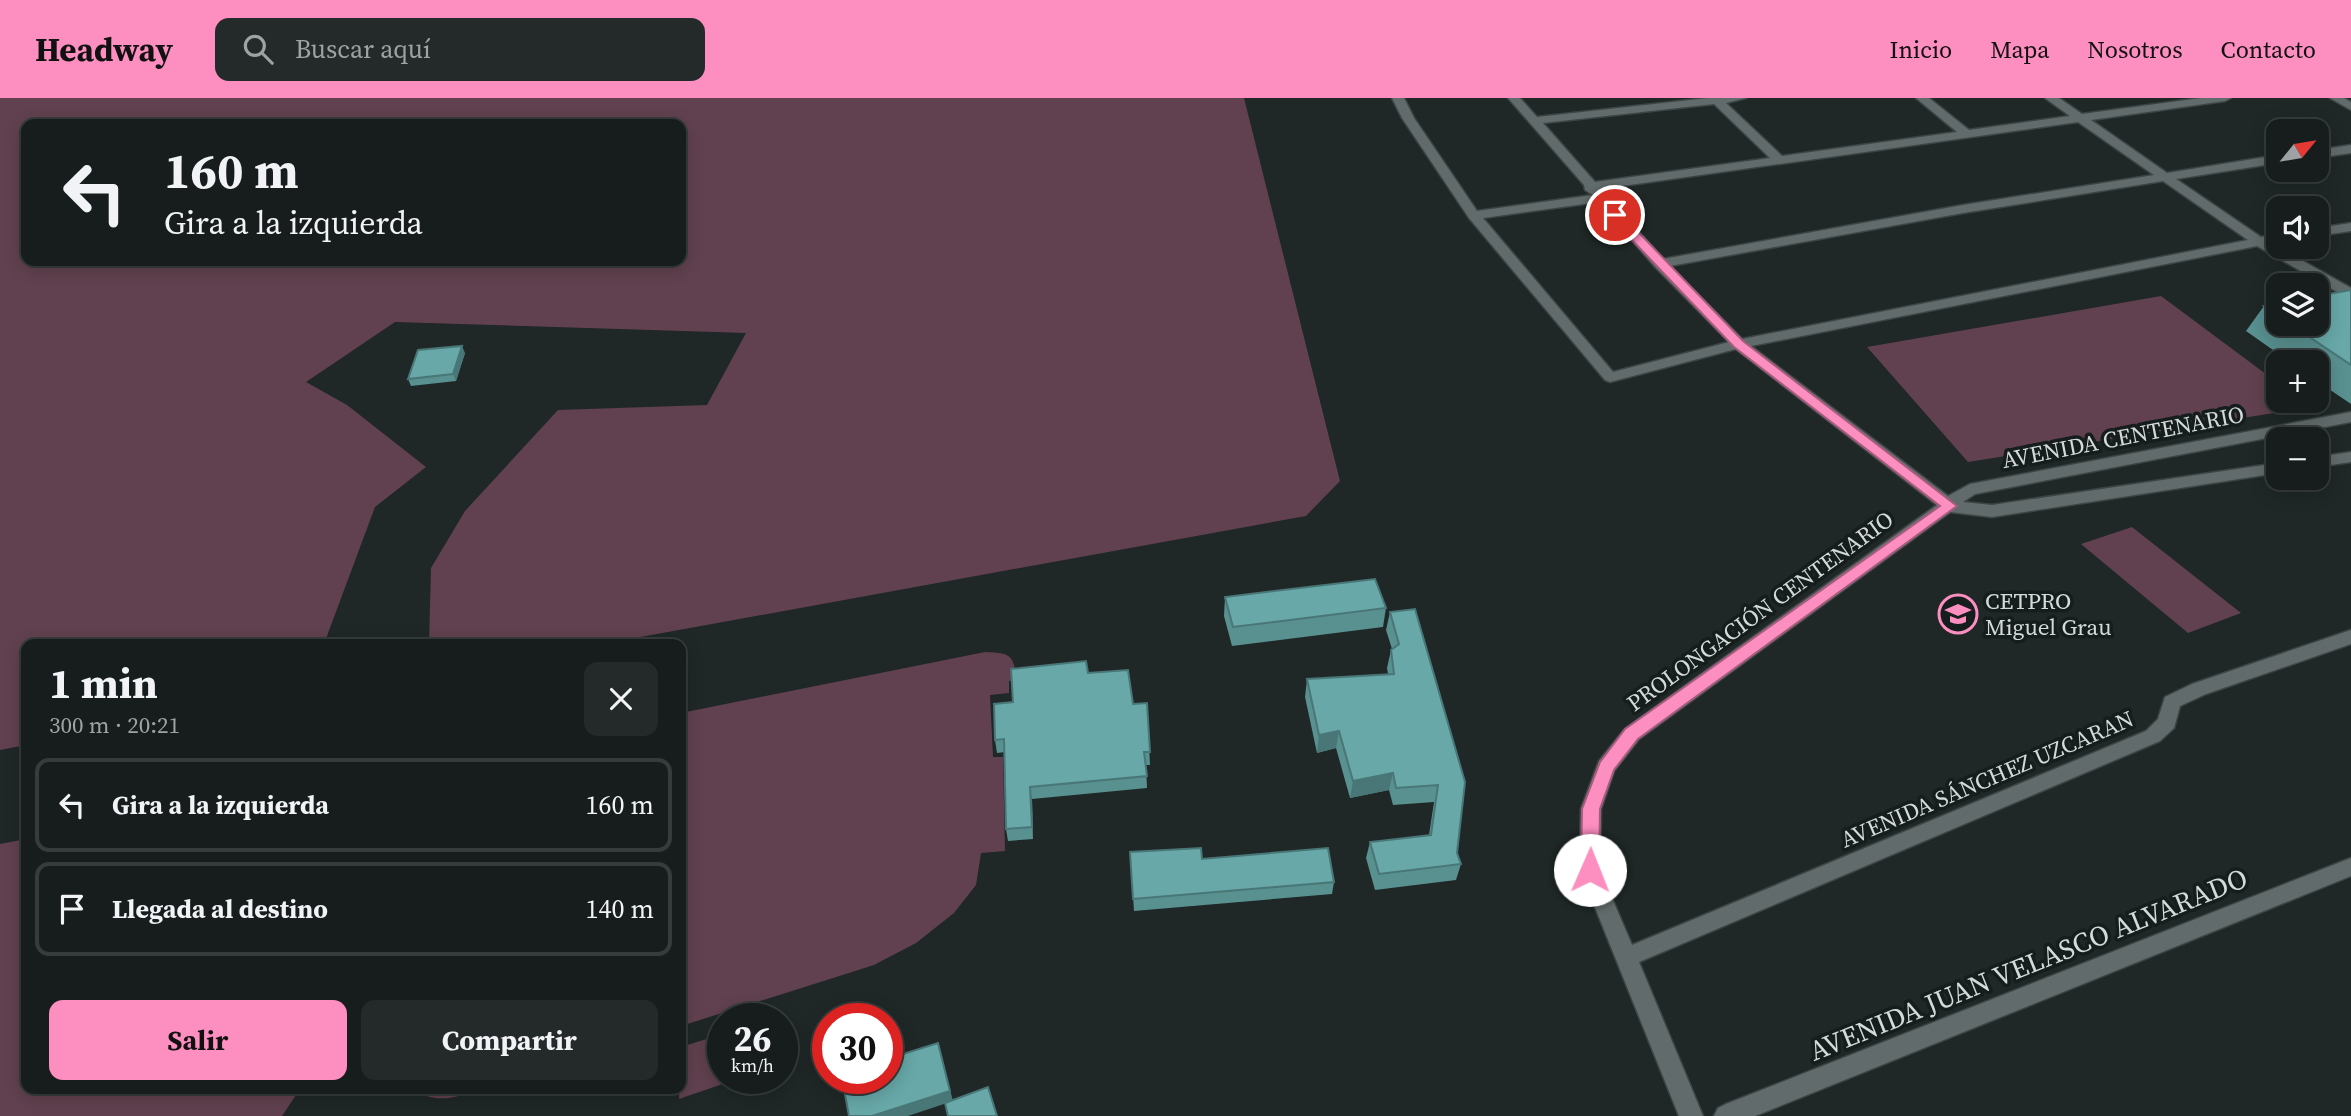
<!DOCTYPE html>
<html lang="es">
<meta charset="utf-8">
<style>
body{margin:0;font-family:"Source Serif 4",serif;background:#242a2a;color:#f1f3f6;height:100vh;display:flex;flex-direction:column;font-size:26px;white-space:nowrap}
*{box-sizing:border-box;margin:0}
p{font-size:23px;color:#9ea2a4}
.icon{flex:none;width:38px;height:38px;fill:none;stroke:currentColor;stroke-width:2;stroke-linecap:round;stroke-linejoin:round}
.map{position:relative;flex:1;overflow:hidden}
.side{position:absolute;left:21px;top:541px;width:665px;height:455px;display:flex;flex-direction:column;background:#171d1d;border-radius:14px;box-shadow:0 4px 18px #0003,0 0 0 2px #363b3b}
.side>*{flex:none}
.banner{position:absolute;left:21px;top:21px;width:665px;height:147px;border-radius:14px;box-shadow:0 4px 18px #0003,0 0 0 2px #363b3b;background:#171d1d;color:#f1f3f6;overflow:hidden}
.needle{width:46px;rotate:60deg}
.fabs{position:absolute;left:2266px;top:21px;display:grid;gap:14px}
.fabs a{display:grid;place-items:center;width:63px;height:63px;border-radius:14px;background:#171d1d;box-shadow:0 4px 18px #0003,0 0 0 2px #363b3b;font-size:35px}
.speed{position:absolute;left:707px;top:905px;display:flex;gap:14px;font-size:35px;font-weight:700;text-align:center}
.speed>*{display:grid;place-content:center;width:91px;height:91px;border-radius:50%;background:#171d1d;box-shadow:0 4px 18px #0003,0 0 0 2px #363b3b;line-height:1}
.speed small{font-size:18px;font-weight:400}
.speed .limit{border:10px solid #d22;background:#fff;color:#111}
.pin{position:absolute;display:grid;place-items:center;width:60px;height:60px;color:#fff;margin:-30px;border:4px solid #fff;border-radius:50%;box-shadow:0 2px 7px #0007}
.me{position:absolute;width:77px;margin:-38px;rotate:1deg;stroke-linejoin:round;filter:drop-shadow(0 0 5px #0008)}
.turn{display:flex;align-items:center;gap:24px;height:147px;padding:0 28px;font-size:32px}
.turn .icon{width:91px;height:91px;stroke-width:2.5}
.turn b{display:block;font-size:49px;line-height:60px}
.round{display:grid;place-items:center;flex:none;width:74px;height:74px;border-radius:14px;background:#242a2a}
.overview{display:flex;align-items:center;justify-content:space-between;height:119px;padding:0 28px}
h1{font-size:42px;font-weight:700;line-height:52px}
.cta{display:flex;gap:14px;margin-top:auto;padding:14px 28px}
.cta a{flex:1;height:80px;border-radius:14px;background:#fd8ec0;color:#111;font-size:28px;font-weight:700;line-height:80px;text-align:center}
.cta a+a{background:#242a2a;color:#f1f3f6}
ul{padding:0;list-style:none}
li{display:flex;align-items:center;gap:21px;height:94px;margin:0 14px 10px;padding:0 14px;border:4px solid #363b3b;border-radius:14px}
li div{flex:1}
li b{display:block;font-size:26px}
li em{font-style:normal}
header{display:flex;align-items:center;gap:42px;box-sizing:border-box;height:98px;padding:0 35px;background:#fd8ec0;color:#111}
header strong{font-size:33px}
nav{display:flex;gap:38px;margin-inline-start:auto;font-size:24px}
.search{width:490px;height:63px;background:#242a2a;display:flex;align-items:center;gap:18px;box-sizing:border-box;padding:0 24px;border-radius:14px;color:#9ea2a4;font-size:26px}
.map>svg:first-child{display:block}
.green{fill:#61414f;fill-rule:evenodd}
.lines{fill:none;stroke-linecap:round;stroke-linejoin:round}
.street-casing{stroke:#3d4444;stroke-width:3}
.street{fill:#626b6b;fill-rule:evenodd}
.wall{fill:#599090}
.shaded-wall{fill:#497676}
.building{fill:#68a8a8;stroke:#497676;stroke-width:2}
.route{fill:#fd8ec0;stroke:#a45c7d;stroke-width:2}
.labels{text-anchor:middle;stroke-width:7;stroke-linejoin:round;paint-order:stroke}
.street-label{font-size:23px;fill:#d4d9d9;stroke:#151d1d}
.poi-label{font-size:23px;fill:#d4d9d9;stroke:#151d1d;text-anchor:start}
.near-street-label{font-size:28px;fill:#d4d9d9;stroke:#151d1d}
</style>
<header>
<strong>Headway</strong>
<div class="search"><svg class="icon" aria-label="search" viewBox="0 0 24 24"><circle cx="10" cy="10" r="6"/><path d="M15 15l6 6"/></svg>Buscar aquí</div>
<nav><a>Inicio</a><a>Mapa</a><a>Nosotros</a><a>Contacto</a></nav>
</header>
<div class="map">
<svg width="2351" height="1018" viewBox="0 0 2351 1018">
<rect width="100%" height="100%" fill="#1f2727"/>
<!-- green -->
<g class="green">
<path d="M0,0H1244L1340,383L1306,418L602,546H429L431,470L465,413L558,312L707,307L746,235L395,224L306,284L347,307L426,369L375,409L324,546H26V647L0,652ZM681,26V163H26V26Z"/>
<path d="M2161,198L2278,285V303H2302L2311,309L1968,364L1867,249Z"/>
<path d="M2132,429L2241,515L2188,535L2081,446Z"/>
<path d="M985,554C1011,555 1013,556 1017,582L1009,583V595L990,597L993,659H1003L1005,753L981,755L976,787L954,815L916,845L874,867L681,928V615Z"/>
<path d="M26,741V990L300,991L282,1018H0V746Z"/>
<path d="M723,936V980H740L679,1001L681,949Z"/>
<path d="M414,991H483C459,998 436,1008 414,991Z"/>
</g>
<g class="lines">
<defs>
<g id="street">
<path d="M1392,0H1404L1414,20L1477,113L1593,97L1585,92L1584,87L1508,0H1520L1537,19L1708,0H1746L1726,5L1782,58L1957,34L1916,0H1929L1969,32L2070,18L2045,0H2059L2082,16L2201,0H2231L2225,3L2091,22L2167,75L2278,57V65L2176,81L2261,139L2278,136V144L2271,145L2351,190V200L2346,199L2257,148L1751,248L1948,398L1970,386L2351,314V324L1975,396L1963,404L1992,407L2278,365V375L1992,419L1950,414L1639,641L1614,673L1601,711L1600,772L1632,847L2146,633L2158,621L2165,599L2192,586L2351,532V546L2206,596L2180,608L2174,630L2160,643L1639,864L1703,1018H1679L1580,772L1581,711L1599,663L1625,631L1937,407L1736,251L1610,284L1605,282L1469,120L1402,20ZM1714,6L1770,60L1595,84L1543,25ZM2078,24L2154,77L1963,107L1663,161L1601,91ZM2163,83L2248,142L1742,241L1670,168L1963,115ZM1599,104L1655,169L1729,244L1613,274L1483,120Z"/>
<path d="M2330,0H2344L2351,4V12Z"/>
<path d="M2351,47V55L2317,60V52Z"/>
<path d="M2351,125V133L2317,138V130Z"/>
<path d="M2351,354V364L2317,369V359Z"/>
<path d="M2351,760V778L1755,1018H1714L1718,1010L1726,1006Z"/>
</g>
</defs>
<!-- street casing -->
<use href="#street" class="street-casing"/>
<!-- street -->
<use href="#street" class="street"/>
</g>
<!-- wall -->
<g class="wall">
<path d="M2351,192V306L2317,283V264H2290L2246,233L2264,208L2278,205V226H2317Z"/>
<path d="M465,255L456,283L411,288L408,281Z"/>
<path d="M1225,499L1386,510L1383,529L1232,548L1224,518Z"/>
<path d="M1415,511L1457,755L1461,766L1456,782L1375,792L1366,760L1370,744L1429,737L1434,704L1393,707L1389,692L1350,700L1336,650L1317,655L1305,599L1307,581L1388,576L1387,570L1391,552L1392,551L1386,532L1390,514Z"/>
<path d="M1088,575L1133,606L1147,605L1150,667H1146L1147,690L1032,701L1033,741L1008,743L1006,731L1005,654L997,655L995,642L1013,604Z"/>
<path d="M1130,754L1202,761L1334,784L1332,796L1134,813Z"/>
</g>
<!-- shaded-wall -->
<g class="shaded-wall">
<path d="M462,248L465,255L456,283L453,276Z"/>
<path d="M1339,633L1336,650L1317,655L1319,637Z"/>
<path d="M1393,675L1389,692L1350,700L1353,683Z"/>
<path d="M1030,689L1032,701L1033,741L1032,729Z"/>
<path d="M938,945L953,1003L908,1018H872Z"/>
</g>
<!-- building -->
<g class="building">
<path d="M2351,192V267L2290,226H2317V198Z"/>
<path d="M2278,205V218L2264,208Z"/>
<path d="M462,248L453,276L408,281L418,252Z"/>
<path d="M1375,481L1386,510L1233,529L1225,499Z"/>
<path d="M1415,511L1465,684L1457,755L1461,766L1379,776L1370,744L1431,737L1438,687L1396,690L1393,675L1353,683L1339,633L1319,637L1307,581L1394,576L1391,552L1399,546L1390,514Z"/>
<path d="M1086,563L1088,575L1128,572L1133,606L1147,605L1150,654H1144L1147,678L1030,689L1032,729L1006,731L1004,641L995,642L994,606L1013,604L1011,571Z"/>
<path d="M1201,750L1202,761L1328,750L1334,784L1133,801L1130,754Z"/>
<path d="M938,945L950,993L872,1018H849L842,980H887V961Z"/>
<path d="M988,989L997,1018H948L945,1005Z"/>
</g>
<!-- route -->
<path class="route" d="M1610,114H1619L1743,243L1957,408L1638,641L1614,672L1600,711L1599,772L1597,778L1590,781L1583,778L1581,772L1582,711L1600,664L1625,631L1940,408L1734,249L1610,119Z"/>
<!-- icons -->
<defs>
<symbol id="university-ring" viewBox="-11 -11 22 22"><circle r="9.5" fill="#151d1d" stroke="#fd8ec0" stroke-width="1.5"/><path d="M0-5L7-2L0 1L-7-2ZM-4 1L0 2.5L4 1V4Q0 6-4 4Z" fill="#fd8ec0"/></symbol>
</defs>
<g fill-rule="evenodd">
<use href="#university-ring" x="1936" y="494" width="44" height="44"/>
</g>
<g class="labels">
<!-- street labels -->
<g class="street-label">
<text transform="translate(2123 339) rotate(-11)" y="8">AVENIDA CENTENARIO</text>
<text transform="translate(1760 513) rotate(-36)" y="8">PROLONGACIÓN CENTENARIO</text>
<text transform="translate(1987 681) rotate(-23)" y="8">AVENIDA SÁNCHEZ UZCARAN</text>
</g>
<!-- poi labels -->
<g class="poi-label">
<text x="1985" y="511">CETPRO<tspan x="1985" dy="26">Miguel Grau</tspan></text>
</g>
<!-- near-street labels -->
<g class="near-street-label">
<text transform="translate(2028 866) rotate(-22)" y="10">AVENIDA JUAN VELASCO ALVARADO</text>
</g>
</g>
</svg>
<div class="fabs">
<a><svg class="needle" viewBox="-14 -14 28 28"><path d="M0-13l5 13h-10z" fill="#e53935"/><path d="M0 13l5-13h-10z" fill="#9ea2a4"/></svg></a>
<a><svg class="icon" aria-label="sound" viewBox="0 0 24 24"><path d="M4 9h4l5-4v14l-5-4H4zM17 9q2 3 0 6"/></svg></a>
<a><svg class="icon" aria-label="layers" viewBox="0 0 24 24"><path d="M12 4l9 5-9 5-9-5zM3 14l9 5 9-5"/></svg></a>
<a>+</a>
<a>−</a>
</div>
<div class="speed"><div>26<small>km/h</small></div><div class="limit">30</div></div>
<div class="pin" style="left:1615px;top:117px;background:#d93025"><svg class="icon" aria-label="arrive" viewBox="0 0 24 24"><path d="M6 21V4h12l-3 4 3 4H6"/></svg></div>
<svg class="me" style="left:1590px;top:772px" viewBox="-20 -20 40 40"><circle r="19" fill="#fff"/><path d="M0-13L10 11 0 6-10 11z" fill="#fd8ec0"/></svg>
<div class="banner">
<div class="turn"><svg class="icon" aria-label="left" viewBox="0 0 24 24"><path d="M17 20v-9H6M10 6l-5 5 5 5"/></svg><div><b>160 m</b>Gira a la izquierda</div></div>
</div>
<section class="side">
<div class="overview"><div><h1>1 min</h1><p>300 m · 20:21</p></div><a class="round"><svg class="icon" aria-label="close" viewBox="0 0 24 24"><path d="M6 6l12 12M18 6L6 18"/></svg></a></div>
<ul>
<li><svg class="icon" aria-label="left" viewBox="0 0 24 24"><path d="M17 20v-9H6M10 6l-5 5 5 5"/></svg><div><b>Gira a la izquierda</b></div><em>160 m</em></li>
<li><svg class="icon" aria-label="arrive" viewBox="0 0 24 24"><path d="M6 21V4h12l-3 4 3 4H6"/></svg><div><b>Llegada al destino</b></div><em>140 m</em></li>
</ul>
<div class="cta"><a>Salir</a><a>Compartir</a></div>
</section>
</div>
